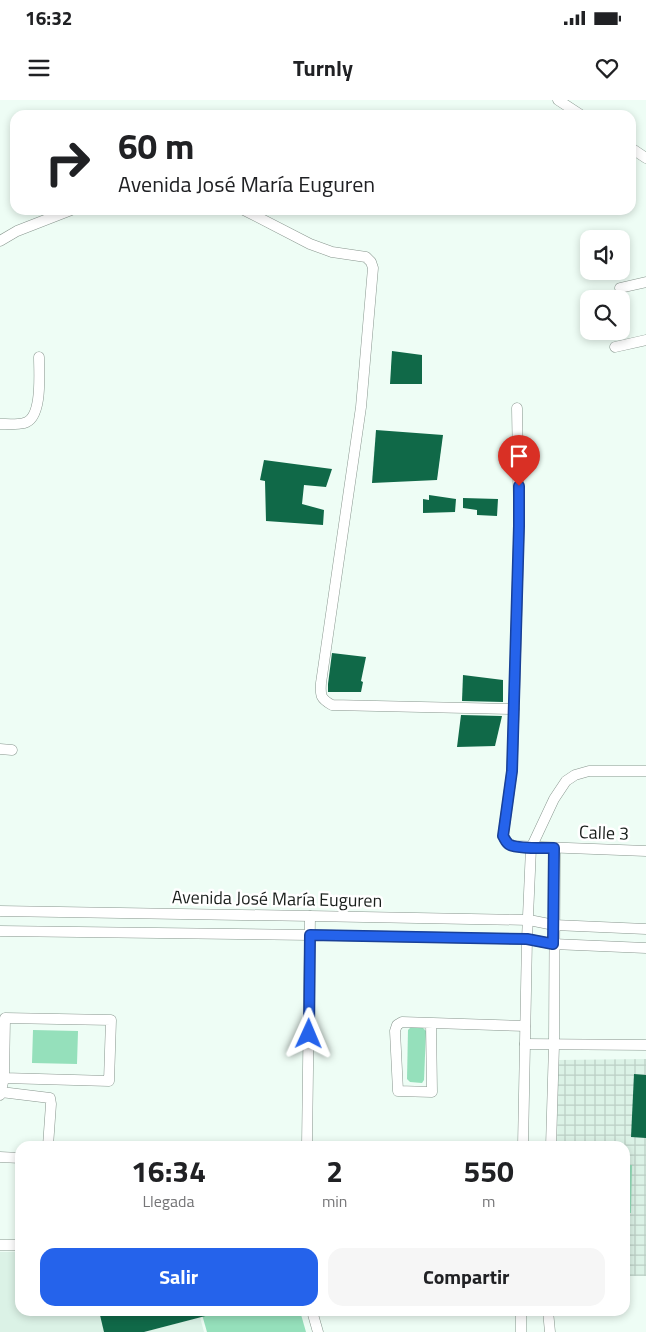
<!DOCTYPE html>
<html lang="es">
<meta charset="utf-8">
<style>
body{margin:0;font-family:"Titillium Web",sans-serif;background:#f6f6f6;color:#202124;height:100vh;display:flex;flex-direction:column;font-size:19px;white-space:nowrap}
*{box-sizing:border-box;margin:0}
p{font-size:16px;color:#757577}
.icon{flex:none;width:28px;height:28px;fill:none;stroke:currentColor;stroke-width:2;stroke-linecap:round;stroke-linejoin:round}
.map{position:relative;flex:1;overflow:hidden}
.details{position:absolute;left:15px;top:1041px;width:615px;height:175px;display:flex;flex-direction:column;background:#fff;border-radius:15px;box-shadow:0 2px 8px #0003}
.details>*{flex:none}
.top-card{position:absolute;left:10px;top:10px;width:626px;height:105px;border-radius:15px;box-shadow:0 2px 8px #0003;background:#fff;color:#202124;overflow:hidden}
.fabs{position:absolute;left:580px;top:130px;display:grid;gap:10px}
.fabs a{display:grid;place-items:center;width:50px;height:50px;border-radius:10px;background:#fff;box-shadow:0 2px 8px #0003;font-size:25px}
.pin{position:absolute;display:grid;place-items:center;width:42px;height:42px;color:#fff;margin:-51px -21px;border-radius:50% 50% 50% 0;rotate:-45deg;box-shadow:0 0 5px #0007}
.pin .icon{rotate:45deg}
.me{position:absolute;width:55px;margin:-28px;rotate:1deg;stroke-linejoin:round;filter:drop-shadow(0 0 4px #0008)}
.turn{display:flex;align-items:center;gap:18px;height:105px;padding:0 25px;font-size:22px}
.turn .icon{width:65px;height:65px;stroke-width:2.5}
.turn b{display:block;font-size:35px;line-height:42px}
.eta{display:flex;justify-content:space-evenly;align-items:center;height:85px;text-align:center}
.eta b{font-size:30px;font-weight:700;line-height:35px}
.action{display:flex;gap:10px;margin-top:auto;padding:10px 25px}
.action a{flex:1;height:58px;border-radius:15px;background:#2563eb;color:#fff;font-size:20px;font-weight:700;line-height:58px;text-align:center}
.action a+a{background:#f6f6f6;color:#202124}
.status{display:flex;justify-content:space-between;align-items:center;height:35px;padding:0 25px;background:#fff;direction:ltr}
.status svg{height:14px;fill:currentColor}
header{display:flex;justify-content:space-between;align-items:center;height:65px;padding:0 25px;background:#fff;font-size:22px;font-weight:700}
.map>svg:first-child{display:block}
.built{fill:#dbf2e6}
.industrial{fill:url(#industrial-grid)}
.green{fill:#95e0bb}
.building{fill:#106948}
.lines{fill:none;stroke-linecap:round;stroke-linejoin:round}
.minor-casing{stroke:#88968e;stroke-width:11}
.minor{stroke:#fff;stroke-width:10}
.route-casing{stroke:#184099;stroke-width:12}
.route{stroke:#2563eb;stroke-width:9}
.labels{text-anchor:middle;stroke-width:5;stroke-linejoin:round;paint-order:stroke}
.street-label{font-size:18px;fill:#1a1f1c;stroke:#fff}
</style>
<div class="status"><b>16:32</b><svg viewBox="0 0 49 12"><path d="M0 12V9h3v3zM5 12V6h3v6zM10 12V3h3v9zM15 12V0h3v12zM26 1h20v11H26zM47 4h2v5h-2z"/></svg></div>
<header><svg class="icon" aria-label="menu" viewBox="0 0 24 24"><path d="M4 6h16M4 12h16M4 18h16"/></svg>Turnly<svg class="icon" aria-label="heart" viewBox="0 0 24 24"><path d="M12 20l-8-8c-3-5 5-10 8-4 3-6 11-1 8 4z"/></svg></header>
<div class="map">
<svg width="646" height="1232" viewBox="0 0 646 1232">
<defs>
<pattern id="industrial-grid" width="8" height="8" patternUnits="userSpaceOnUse" patternTransform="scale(1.25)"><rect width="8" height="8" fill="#dbf2e6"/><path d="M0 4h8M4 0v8" fill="none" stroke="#bbcfc5"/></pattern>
</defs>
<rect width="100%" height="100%" fill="#eefdf5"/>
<!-- built -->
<g class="built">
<path d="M0,1152H20V1211H115L120,1232H0Z"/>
<path d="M200,1217L204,1232H144Z"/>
</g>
<!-- industrial -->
<path class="industrial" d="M646,959V1176H625V1046H557L558,960Z"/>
<!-- green -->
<g class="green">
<path d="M411,927H422L426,931L424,980L422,983L410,982L407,979L408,930Z"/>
<path d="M33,930L78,931L77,964L32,963Z"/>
<path d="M625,1065H632L631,1113H625Z"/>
<path d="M201,1211H300L306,1232H207Z"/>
</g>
<!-- building -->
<g class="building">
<path d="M392,251L422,255V284H390Z"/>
<path d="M376,330L443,335L437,380L372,383Z"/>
<path d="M264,360L332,369L326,387L304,385L302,404L324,410L323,425L266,421L265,381L260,380Z"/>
<path d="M429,395L456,399L455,412L423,413V399L429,400Z"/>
<path d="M463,398L498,399L497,416L477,415V410L463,408Z"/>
<path d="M332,553L366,557L361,581L363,582L361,592H328V584Z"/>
<path d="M463,575L503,580V602L462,601Z"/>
<path d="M461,615L502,616L495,646L457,647Z"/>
<path d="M634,974L646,975V1038L631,1037Z"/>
<path d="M99,1211H212L213,1214L144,1232H104Z"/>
</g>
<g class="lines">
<defs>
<g id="minor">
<path d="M558,0L581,15"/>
<path d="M631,48L646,58"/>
<path d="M244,110L310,144L332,152L366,157L371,162L373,168L361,307L321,583C320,596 321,599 332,605L514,609"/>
<path d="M0,141L17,131L71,110"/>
<path d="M620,188L646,182"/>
<path d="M615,247L646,240"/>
<path d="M517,308L519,426L514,609L512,671L503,736C507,742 509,745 516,746L646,751"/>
<path d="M0,324C7,324 17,325 24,323C43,319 39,273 39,257"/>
<path d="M0,649L12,650"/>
<path d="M0,811L310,816L529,820L554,825L646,829"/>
<path d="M0,831L310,835L527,839L553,844L646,848"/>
<path d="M431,923L432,992L398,991L395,931L397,925L402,922L525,926"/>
<path d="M525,944L646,945"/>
<path d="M1,992L50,998L51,1004L48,1046"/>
<path d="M0,995L4,978L5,918L111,920L109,981L4,978"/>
<path d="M307,1046L310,816"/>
<path d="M523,1046L527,839L531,748L554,699L566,681L575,675L589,671H646"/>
<path d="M551,1046L554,945L555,748"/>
<path d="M0,1057L20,1058"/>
<path d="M0,1145H20"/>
<path d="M312,1211L318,1232"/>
<path d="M548,1211L550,1232"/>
<path d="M521,1232V1211"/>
</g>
</defs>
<!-- minor casing -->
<use href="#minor" class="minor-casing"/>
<!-- minor -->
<use href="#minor" class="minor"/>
</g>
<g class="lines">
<defs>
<path id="route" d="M309,934L310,835L527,839L553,844L554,748C544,748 520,749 510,745C506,743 505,739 503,736L512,671L519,426V386"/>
</defs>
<!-- route casing -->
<use href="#route" class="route-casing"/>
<!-- route -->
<use href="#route" class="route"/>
</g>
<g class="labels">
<!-- street labels -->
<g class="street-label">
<text transform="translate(604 733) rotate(2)" y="6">Calle 3</text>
<text transform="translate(277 799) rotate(1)" y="6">Avenida José María Euguren</text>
</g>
</g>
</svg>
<div class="fabs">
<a><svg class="icon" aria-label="sound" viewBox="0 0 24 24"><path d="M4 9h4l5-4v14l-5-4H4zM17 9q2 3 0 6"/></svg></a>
<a><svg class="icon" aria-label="search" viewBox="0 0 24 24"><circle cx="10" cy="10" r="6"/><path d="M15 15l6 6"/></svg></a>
</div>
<div class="pin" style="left:519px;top:386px;background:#d93025"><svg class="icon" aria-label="arrive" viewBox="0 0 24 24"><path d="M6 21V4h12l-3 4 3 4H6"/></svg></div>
<svg class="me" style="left:309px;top:934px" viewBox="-20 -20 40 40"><path d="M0-17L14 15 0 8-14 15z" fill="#2563eb" stroke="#fff" stroke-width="4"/></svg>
<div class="top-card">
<div class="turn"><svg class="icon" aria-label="right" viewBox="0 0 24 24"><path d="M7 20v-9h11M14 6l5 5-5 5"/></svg><div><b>60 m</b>Avenida José María Euguren</div></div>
</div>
<section class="details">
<div class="eta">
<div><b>16:34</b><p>Llegada</p></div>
<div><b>2</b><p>min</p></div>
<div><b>550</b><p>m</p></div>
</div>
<div class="action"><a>Salir</a><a>Compartir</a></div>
</section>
</div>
